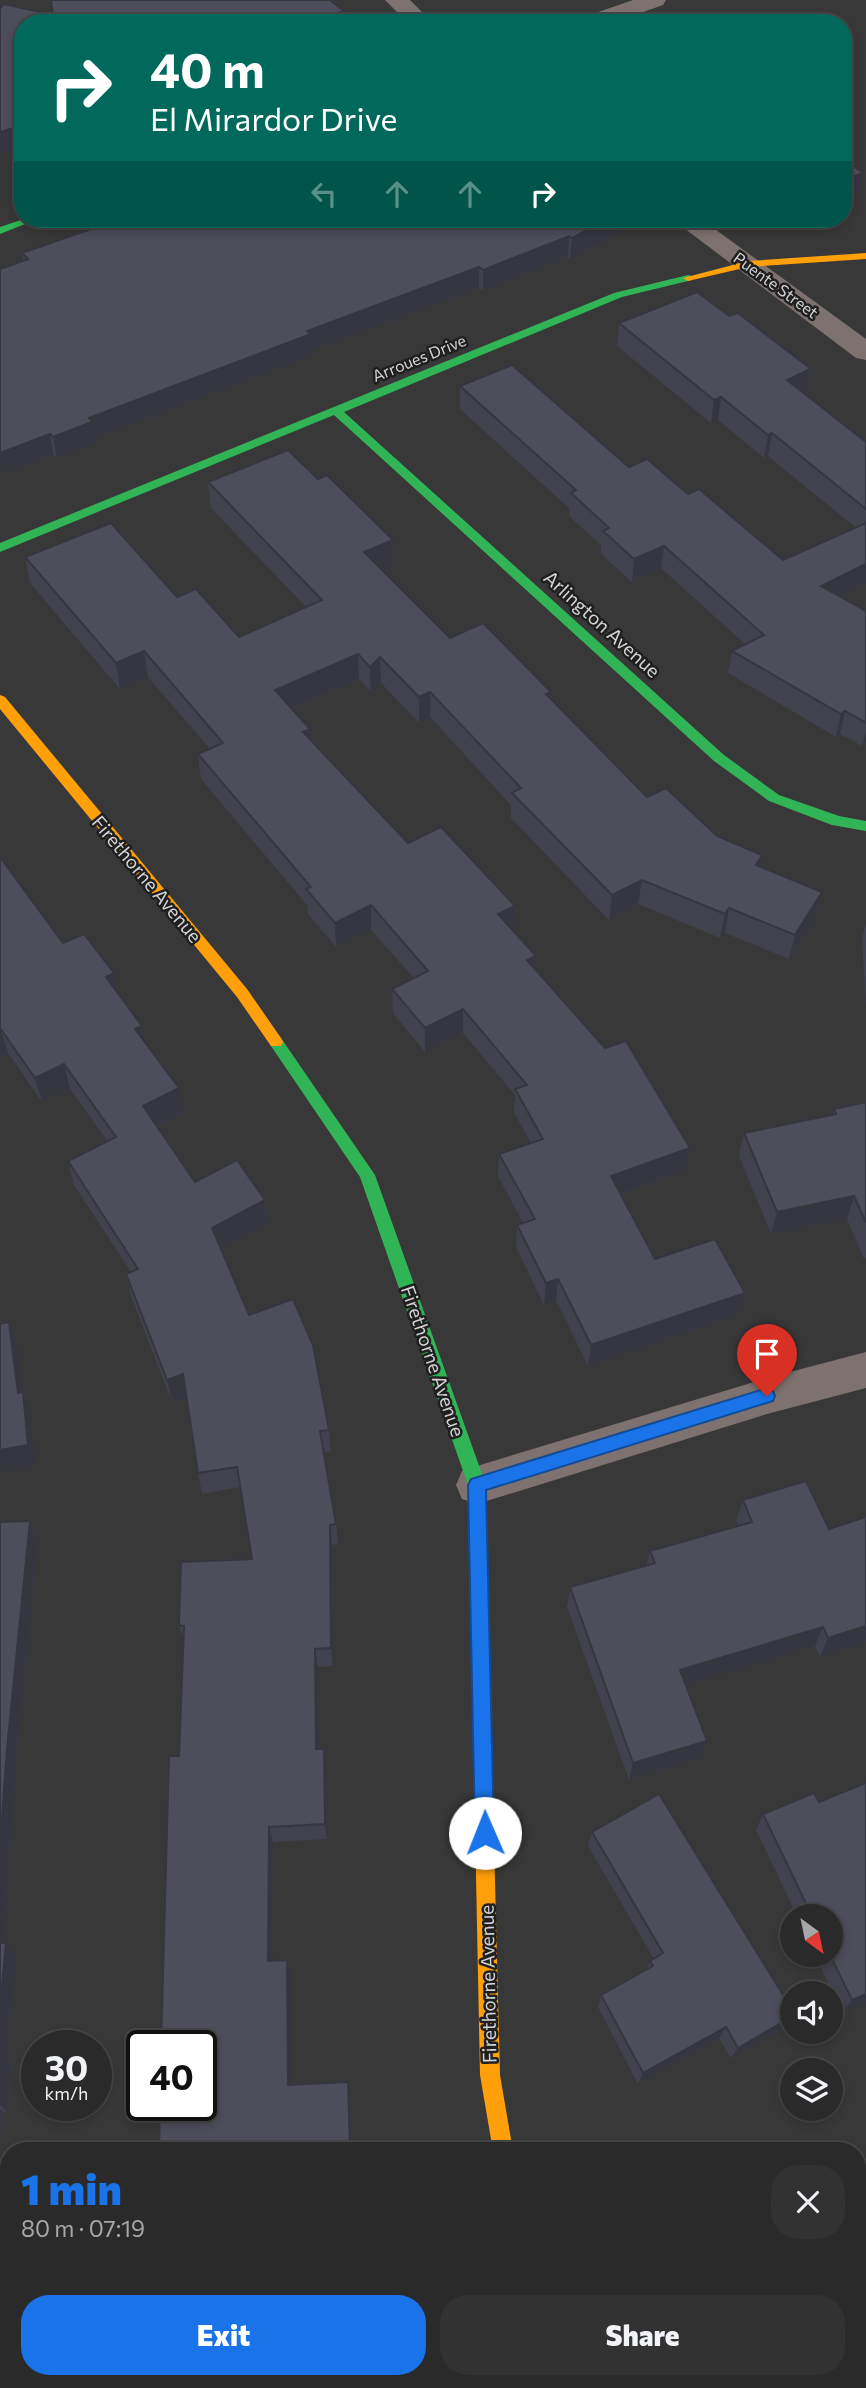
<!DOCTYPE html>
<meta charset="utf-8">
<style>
body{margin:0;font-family:Commissioner,sans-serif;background:#323233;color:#f1f3f6;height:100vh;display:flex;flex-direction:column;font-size:26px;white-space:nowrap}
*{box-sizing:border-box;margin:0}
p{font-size:23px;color:#a5a7a9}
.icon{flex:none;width:38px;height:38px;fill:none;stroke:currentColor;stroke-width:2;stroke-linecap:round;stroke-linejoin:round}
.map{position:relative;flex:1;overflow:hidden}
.sheet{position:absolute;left:0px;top:2142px;width:866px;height:247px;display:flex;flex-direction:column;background:#2a2a2b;border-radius:28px 28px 0 0;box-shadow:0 4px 10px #0003,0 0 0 2px #464647}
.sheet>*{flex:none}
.top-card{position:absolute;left:14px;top:14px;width:838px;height:214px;border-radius:28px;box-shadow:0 4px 10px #0003,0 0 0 2px #464647;background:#00695c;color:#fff;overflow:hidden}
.needle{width:46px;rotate:147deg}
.buttons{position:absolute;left:780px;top:1904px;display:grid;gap:14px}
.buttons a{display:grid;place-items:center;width:63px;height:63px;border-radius:50%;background:#2a2a2b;box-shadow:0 4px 10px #0003,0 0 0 2px #464647;font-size:35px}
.speed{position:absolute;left:21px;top:2030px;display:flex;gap:14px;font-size:35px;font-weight:700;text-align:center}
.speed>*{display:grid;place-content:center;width:91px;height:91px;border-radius:50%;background:#2a2a2b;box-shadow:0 4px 10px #0003,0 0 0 2px #464647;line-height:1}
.speed small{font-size:18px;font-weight:400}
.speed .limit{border:4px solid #111;border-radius:10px;background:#fff;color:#111}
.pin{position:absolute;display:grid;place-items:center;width:60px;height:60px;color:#fff;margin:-72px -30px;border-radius:50% 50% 50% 0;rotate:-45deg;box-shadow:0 0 7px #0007}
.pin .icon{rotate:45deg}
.me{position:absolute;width:77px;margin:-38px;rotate:359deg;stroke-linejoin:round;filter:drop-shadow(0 0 5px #0008)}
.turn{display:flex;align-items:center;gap:24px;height:147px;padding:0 21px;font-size:32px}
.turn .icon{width:91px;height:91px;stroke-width:2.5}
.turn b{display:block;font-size:49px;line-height:60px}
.lanes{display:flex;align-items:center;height:66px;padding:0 21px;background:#0003;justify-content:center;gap:35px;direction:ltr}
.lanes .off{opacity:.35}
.round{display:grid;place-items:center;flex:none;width:74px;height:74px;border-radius:28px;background:#323233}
.overview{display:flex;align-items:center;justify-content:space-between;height:119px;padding:0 21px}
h1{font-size:42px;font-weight:800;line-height:52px;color:#1a73e8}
.action{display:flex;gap:14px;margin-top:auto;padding:14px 21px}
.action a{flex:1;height:80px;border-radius:28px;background:#1a73e8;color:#fff;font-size:28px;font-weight:800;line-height:80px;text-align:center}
.action a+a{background:#323233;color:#f1f3f6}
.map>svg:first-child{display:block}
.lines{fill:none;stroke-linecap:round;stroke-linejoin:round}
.street{fill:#7d726f;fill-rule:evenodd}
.fast{fill:#30b455;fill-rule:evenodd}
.slow{fill:#ff9f0a;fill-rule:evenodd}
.wall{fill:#42424e}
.shaded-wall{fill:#363640}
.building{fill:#4d4d5b;stroke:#363640;stroke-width:2}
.route{fill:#1a73e8;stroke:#114b97;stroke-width:2}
.labels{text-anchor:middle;stroke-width:5;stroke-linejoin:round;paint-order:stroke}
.far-street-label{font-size:16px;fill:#d4d3d5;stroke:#1f1f20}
.street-label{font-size:19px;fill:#d4d3d5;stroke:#1f1f20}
</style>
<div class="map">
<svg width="866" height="2388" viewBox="0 0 866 2388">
<rect width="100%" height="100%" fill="#383839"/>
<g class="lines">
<!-- street -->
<g class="street">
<path d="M385,0H410L433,23H408Z"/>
<path d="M633,0H666L663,5L612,23H578L581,18Z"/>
<path d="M672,219H701L866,339V360L856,358Z"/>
<path d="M866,1352V1388L767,1414L477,1504L462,1499L456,1485L462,1471L477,1466L767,1378Z"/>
<path d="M866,2171V2225L858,2228V2175Z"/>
<path d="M538,2380H602L599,2388H535Z"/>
</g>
<!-- fast -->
<g class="fast">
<path d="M24,219H38L0,234V227Z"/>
<path d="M688,275L692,276V280L622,297L344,412L724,755L779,795L839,816L866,821V831L832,825L769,801L714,761L334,415L0,552V543L614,293Z"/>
<path d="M276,1036L281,1038L375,1175L486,1485L491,1726L489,1732L482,1735L475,1732L473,1726L468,1485L360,1177L271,1046L269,1042L271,1038Z"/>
</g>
<!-- slow -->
<g class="slow">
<path d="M866,253V259L748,267L688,281L683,278L748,261Z"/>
<path d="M0,695L5,697L247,989L281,1038L283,1042L281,1046H271L237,997L0,709Z"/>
<path d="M482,1717L489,1720L491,1726L500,2075L513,2151H493L480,2075L473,1726L475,1720Z"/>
</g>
</g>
<!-- wall -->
<g class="wall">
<path d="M116,223L620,233L570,259L568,257L483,290L479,288L312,350V355L95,438L96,443L57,458L53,455L0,475V269L23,261L22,253Z"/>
<path d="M729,316L811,369L807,392L804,393L866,442V584L840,597L866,611V743L862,746L840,734L836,737L728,673L732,651L745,644L661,568L632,582L601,554V545L569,516L570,509L460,409V386L629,467L688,494L783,560L856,528L768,456L764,458L718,420L711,423L617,346L619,323Z"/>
<path d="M318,479L393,540L394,566L383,571L450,638L551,700L647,797L717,836L760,866L822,892L816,916L789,959L725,933L720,938L638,904L609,920L511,818V805L430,717L419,723L381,683L371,692L359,679L292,709L310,740L408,843L515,906L513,931L536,956L535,968L685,1171L621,1194L655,1259L740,1314L588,1366L556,1300L544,1305L516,1247L517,1225L523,1223L498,1176L499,1154L531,1143L514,1112L515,1095L463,1033L425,1052L393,1013L392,989L414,978L371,930L336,947L308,914L307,905L201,779L198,754L210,749L148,677L120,689L30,583L25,557L177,597L239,637L306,607L211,508L208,482Z"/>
<path d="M0,857L63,943L114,973L118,993L183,1113L157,1126L195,1182L265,1200L268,1224L221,1248L249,1315L329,1430L331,1451L324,1452L336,1524L338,1544L332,1545L333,1666L318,1667L319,1749L326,1765L327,1839L273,1842L272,1961L291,1973V2084L350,2092L352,2151H159L179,1756L184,1641L179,1625L252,1559L240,1487L202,1494L198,1473L187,1396L172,1402L131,1296L126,1274L131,1272L74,1185L68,1161L108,1142L70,1089L42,1102L8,1053L0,1057Z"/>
<path d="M866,923V1007L862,939Z"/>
<path d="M866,1102V1258L864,1259L847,1219L771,1234L739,1156L744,1133L832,1115L834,1109Z"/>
<path d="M743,1500L866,1642L820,1657L815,1646L686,1684L701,1758L629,1780L567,1607L570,1587L646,1566L650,1551L739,1526L736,1521Z"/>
<path d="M30,1521L38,1542L16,1765L4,1943L16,1956L6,2059L11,2064L7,2112H3L0,2144V1522Z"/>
<path d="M866,1783V2003L842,2013L815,1955H831V1916H797L756,1830L763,1814L819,1802Z"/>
<path d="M592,1832L793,2011V2018L787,2026L731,2058L719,2038L638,2084L598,2007L601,1995L647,1969L650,1961L654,1959L588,1846Z"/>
</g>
<!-- shaded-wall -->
<g class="shaded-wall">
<path d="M344,11V23H305Z"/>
<path d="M23,125V147L0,154V132Z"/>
<path d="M863,173L860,193L844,200V180Z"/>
<path d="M609,219H621L620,233L570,259L572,238Z"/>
<path d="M569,236L568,257L483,290V270Z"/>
<path d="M479,267V288L312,350V355L95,438L96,443L57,458L53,437L89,418L307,331Z"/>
<path d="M811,369L807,392L783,402L787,380Z"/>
<path d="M721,397L718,420L711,423L714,400Z"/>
<path d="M772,433L768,456L764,458L768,435Z"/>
<path d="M50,434L53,455L0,475V453Z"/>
<path d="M393,540L394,566L365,578L364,552Z"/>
<path d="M664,546L661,568L632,582L634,559Z"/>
<path d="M866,564V584L816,608L821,586Z"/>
<path d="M144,651L148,677L120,689L116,663Z"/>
<path d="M358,654L359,679L277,715L275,690Z"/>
<path d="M380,657L381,683L371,692L370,667Z"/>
<path d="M430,692V717L419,723V697Z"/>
<path d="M551,692L550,717L546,694Z"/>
<path d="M845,711L840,734L836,737L841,714Z"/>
<path d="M310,729L311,754L303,732Z"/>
<path d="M866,731V743L862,746Z"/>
<path d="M762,855L757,880L756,865Z"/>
<path d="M642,880L638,904L609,920L612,895Z"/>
<path d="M822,892L816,916L789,959L795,935Z"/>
<path d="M371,905V930L336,947L335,923Z"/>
<path d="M515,906L514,930L497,939L498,914Z"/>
<path d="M729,908L725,933L720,938L725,914Z"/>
<path d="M536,956L534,980L527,960Z"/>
<path d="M114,973L119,999L106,977Z"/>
<path d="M463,1009V1033L425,1052V1028Z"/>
<path d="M142,1026L147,1051L135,1029Z"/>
<path d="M0,1028L8,1053L0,1057Z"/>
<path d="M64,1064L70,1089L42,1102L35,1078Z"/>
<path d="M179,1088L183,1113L148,1130L143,1106Z"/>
<path d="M690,1148L685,1171L608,1198L611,1176Z"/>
<path d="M854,1196L847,1219L771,1234L777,1212Z"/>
<path d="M265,1200L268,1224L216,1251L212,1228Z"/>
<path d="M558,1279L556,1300L544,1305L546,1283Z"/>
<path d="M745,1293L740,1314L588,1366L591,1345Z"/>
<path d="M9,1322L17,1345L23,1393L30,1414L36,1466L0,1473V1450L18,1393Z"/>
<path d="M183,1374L188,1396L172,1402L167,1380Z"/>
<path d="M30,1521L38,1542L16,1765L3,1957L0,1952V1846L7,1748Z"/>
<path d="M330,1525L332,1545L333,1666L331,1648Z"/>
<path d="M866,1626V1642L820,1657L828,1638Z"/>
<path d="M823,1627L815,1646L675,1688L680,1670Z"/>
<path d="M315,1649L318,1667L319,1766L316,1749Z"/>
<path d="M707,1741L701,1758L629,1780L633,1763Z"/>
<path d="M324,1749L326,1765L327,1839L325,1824Z"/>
<path d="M269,1827L273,1842L272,1974L268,1961Z"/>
<path d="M6,1943L16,1956L6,2059L11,2064L7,2112L0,2105V2007Z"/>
<path d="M287,1960L291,1973V2095L288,2085Z"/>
<path d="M866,1994V2003L842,2013L852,2000Z"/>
<path d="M793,2016V2018L787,2026L731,2058L738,2048Z"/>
<path d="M726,2027L719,2038L638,2084L643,2073Z"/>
<path d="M348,2082L350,2092L352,2151H350Z"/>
<path d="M0,2109L3,2112L0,2144Z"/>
<path d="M3,2288L9,2292V2355L6,2388H0V2323Z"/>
<path d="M287,2380H290L291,2386L287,2387V2388H284L283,2383Z"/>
</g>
<!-- building -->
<g class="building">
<path d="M51,0H330L344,11L305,23H23V125L0,132V8L4,4L53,15Z"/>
<path d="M650,18L657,23H638Z"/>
<path d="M844,159L863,173L844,180Z"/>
<path d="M129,219H609L572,238L569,236L483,270L479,267L307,331L311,334L89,418L92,422L53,437L50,434L0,453V269L28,259L22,253L114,221L116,223Z"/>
<path d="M697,292L729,316L738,313L811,369L787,380L866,442V509L772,433L768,435L721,397L714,400L619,323Z"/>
<path d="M512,365L629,467L647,459L688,494L699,489L783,560L866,523V564L821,586L866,611V723L845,711L841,714L732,651L764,635L664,546L634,559L603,531L609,528L571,493L576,490L460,386Z"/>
<path d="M288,450L318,479L327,475L393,540L364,552L450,638L483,623L551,692L546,694L647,797L666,788L717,836L762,855L756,865L822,892L795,935L729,908L725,914L642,880L612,895L512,793L521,788L430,692L419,697L380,657L370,667L358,654L275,690L310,729L303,732L408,843L441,827L515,906L498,914L536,956L527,960L605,1048L626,1041L690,1148L611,1176L655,1259L715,1239L745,1293L591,1345L558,1279L546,1283L517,1225L535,1219L499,1154L543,1139L515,1089L527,1085L463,1009L425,1028L392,989L428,971L371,905L335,923L306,889L311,887L198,754L223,743L144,651L116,663L25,557L111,523L177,597L196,589L239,637L322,600L208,482Z"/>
<path d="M0,857L63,943L84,934L114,973L106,977L142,1026L135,1029L179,1088L143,1106L195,1182L237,1160L265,1200L212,1228L249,1315L293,1299L313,1345L329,1430L320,1431L336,1524L330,1525L331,1648L315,1649L316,1749H324L325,1824L269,1827L268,1961L287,1960L288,2085L348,2082L350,2151H253V2148L202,2151H159L160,2105H201V2046H161L169,1756H179L184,1626L179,1625L181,1562L252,1559L237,1467L198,1473L183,1374L167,1380L126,1274L138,1269L68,1161L116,1137L64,1064L35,1078L0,1028Z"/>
<path d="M866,1102V1223L854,1196L777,1212L744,1133L836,1114L834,1109Z"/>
<path d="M9,1322L18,1393L23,1392L28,1445L0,1450V1324Z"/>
<path d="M806,1481L829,1529L866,1517V1626L828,1638L823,1627L680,1670L707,1741L633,1763L570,1587L655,1563L650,1551L752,1522L743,1500Z"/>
<path d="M30,1521L7,1748L0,1846V1522Z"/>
<path d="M866,1783V1994L852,2000L830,1955H831V1916H812L763,1814L814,1793L819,1802Z"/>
<path d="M659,1794L793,2011V2016L738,2048L726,2027L643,2073L601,1995L653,1966L650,1961L663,1953L592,1832Z"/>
<path d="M0,1943H6L0,2007Z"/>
<path d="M0,2288H3L0,2323Z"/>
<path d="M140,2380H287V2382L283,2383L284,2388H141Z"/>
</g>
<!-- route -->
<path class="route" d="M767,1388L773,1391L775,1396L773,1401L486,1490L494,1833L492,1840L485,1843L478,1840L475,1833L468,1485L471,1479Z"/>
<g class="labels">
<!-- far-street labels -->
<g class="far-street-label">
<text transform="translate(776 285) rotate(36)" y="6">Puente Street</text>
<text transform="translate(419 358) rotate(-22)" y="6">Arroues Drive</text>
</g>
<!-- street labels -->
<g class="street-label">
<text transform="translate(602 624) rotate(42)" y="7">Arlington Avenue</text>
<text transform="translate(147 879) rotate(50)" y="7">Firethorne Avenue</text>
<text transform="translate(433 1361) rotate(71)" y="7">Firethorne Avenue</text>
<text transform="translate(488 1984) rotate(-91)" y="7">Firethorne Avenue</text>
</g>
</g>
</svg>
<div class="buttons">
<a><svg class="needle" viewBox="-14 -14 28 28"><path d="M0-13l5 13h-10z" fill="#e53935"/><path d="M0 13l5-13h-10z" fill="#a5a7a9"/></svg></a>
<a><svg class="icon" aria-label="sound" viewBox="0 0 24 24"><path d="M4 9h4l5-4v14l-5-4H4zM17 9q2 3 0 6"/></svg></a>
<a><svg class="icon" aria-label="layers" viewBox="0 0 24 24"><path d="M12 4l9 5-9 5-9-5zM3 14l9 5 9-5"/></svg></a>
</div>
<div class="speed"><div>30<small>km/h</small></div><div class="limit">40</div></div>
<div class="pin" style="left:767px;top:1396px;background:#d93025"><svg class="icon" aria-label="arrive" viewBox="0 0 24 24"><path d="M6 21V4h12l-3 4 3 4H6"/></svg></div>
<svg class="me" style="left:485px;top:1833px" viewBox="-20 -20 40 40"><circle r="19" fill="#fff"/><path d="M0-13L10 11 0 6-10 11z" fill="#1a73e8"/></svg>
<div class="top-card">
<div class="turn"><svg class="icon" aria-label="right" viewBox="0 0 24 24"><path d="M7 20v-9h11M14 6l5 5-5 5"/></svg><div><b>40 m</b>El Mirardor Drive</div></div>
<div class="lanes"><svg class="icon off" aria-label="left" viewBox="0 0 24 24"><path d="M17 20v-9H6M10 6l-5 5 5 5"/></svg><svg class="icon off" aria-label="ahead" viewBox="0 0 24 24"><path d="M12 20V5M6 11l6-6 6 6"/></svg><svg class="icon off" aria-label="ahead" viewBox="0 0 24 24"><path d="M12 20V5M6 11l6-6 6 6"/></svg><svg class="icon" aria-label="right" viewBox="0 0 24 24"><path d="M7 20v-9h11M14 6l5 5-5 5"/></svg></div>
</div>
<section class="sheet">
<div class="overview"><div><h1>1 min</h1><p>80 m · 07:19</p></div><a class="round"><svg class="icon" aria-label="close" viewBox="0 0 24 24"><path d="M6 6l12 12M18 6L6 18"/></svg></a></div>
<div class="action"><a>Exit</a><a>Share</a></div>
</section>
</div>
